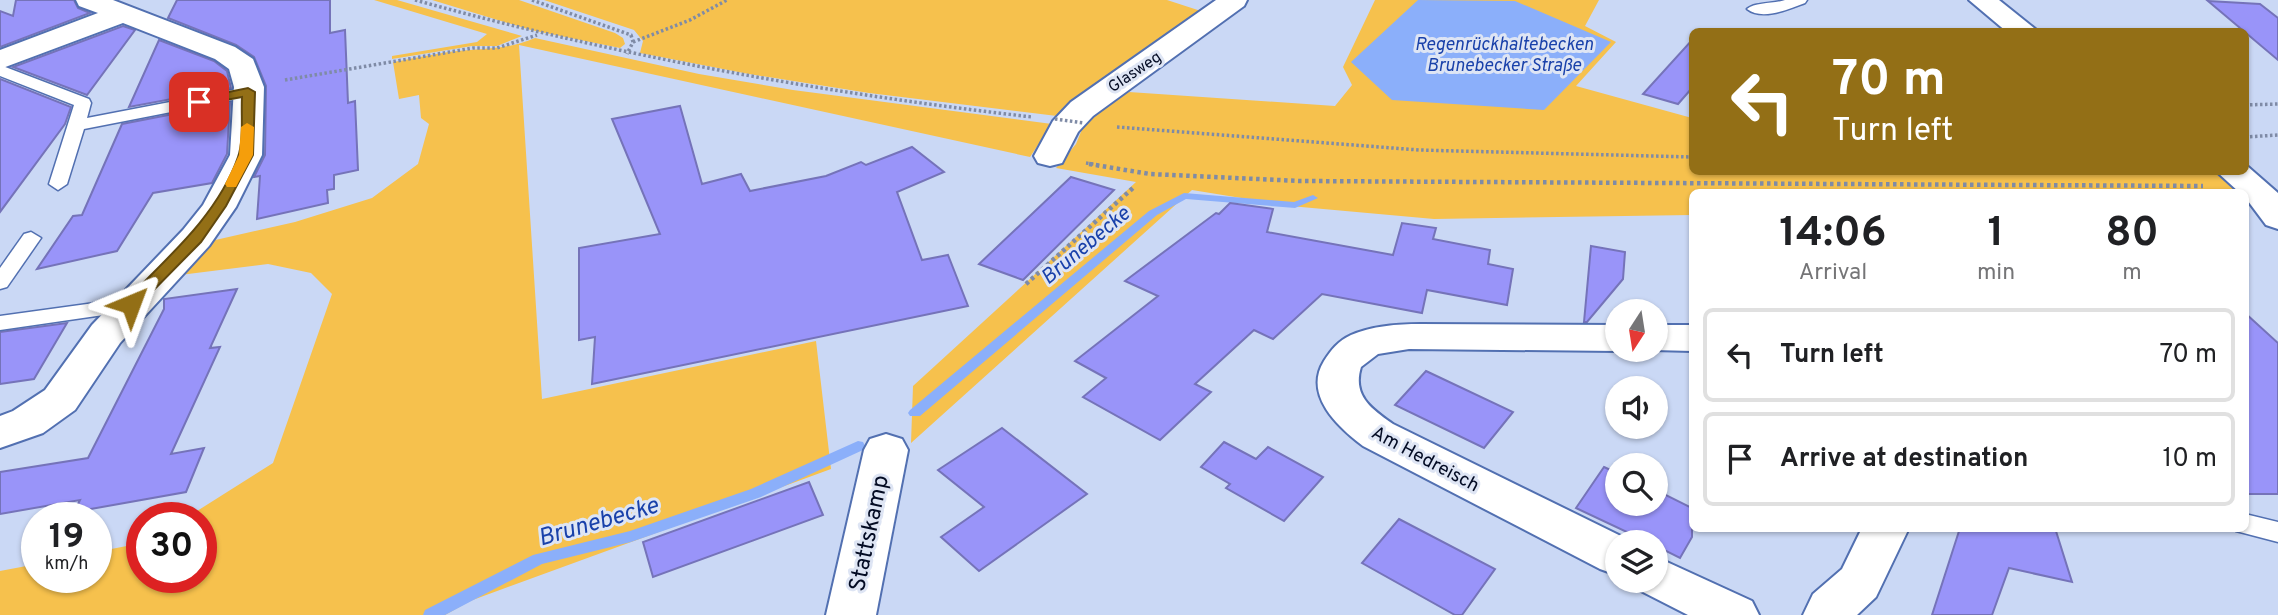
<!DOCTYPE html>
<meta charset="utf-8">
<style>
body{margin:0;font-family:Overpass,sans-serif;background:#f6f6f6;color:#202124;height:100vh;display:flex;flex-direction:column;font-size:26px;white-space:nowrap}
*{box-sizing:border-box;margin:0}
p{font-size:23px;color:#757577}
.icon{flex:none;width:38px;height:38px;fill:none;stroke:currentColor;stroke-width:2;stroke-linecap:round;stroke-linejoin:round}
.map{position:relative;flex:1;overflow:hidden}
.drawer{position:absolute;left:1689px;top:189px;width:560px;height:343px;display:flex;flex-direction:column;background:#fff;border-radius:10px;box-shadow:0 2px 5px #0004}
.drawer>*{flex:none}
.hud{position:absolute;left:1689px;top:28px;width:560px;height:147px;border-radius:10px;box-shadow:0 2px 5px #0004;background:#936f16;color:#fff;overflow:hidden}
.needle{width:46px;rotate:192deg}
.tools{position:absolute;left:1605px;top:299px;display:grid;gap:14px}
.tools a{display:grid;place-items:center;width:63px;height:63px;border-radius:50%;background:#fff;box-shadow:0 2px 5px #0004;font-size:35px}
.speed{position:absolute;left:21px;top:502px;display:flex;gap:14px;font-size:35px;font-weight:700;text-align:center}
.speed>*{display:grid;place-content:center;width:91px;height:91px;border-radius:50%;background:#fff;box-shadow:0 2px 5px #0004;line-height:1}
.speed small{font-size:18px;font-weight:400}
.speed .limit{border:10px solid #d22;background:#fff;color:#111}
.pin{position:absolute;display:grid;place-items:center;width:60px;height:60px;color:#fff;margin:-30px;border-radius:14px;box-shadow:0 4px 10px #0006}
.me{position:absolute;width:77px;margin:-38px;rotate:44deg;stroke-linejoin:round;filter:drop-shadow(0 0 5px #0008)}
.turn{display:flex;align-items:center;gap:24px;height:147px;padding:0 28px;font-size:32px}
.turn .icon{width:91px;height:91px;stroke-width:2.5}
.turn b{display:block;font-size:49px;line-height:60px}
.eta{display:flex;justify-content:space-evenly;align-items:center;height:119px;text-align:center}
.eta b{font-size:42px;font-weight:700;line-height:49px}
ul{padding:0;list-style:none}
li{display:flex;align-items:center;gap:21px;height:94px;margin:0 14px 10px;padding:0 14px;border:4px solid #e0e0e0;border-radius:10px}
li div{flex:1}
li b{display:block;font-size:26px}
li em{font-style:normal}
.map>svg:first-child{display:block}
.green{fill:#f6c14d}
.water{fill:#8baffa}
.lines{fill:none;stroke-linecap:round;stroke-linejoin:round}
.stream{fill:#8baffa;fill-rule:evenodd}
.building{fill:#9994f9;stroke:#7573b9;stroke-width:2}
.service-casing{stroke:#5270b1;stroke-width:3}
.minor-casing{stroke:#5270b1;stroke-width:4}
.path-far1{stroke:#7f8ba6;stroke-width:3.5;stroke-dasharray:2.5 2.5;stroke-linecap:butt}
.path{stroke:#7f8ba6;stroke-width:4.5;stroke-dasharray:3.5 3.5;stroke-linecap:butt}
.service{fill:#fff;fill-rule:evenodd}
.minor{fill:#fff;fill-rule:evenodd}
.path-bridge{stroke:#7f8ba6;stroke-width:3.5;stroke-dasharray:2.5 2.5;stroke-linecap:butt}
.route{fill:#936f16;stroke:#60480e;stroke-width:2}
.slow{fill:#f59e0b}
.labels{text-anchor:middle;stroke-width:6;stroke-linejoin:round;paint-order:stroke}
.far-street-label{font-size:16px;fill:#030b23;stroke:#dee5f4}
.far-water-label{font-size:18px;font-style:italic;fill:#1941aa;stroke:#dee5f4}
.street-label{font-size:19px;fill:#030b23;stroke:#dee5f4}
.water-label{font-size:21px;font-style:italic;fill:#1941aa;stroke:#dee5f4}
.near-street-label{font-size:23px;fill:#030b23;stroke:#dee5f4}
.near-water-label{font-size:24px;font-style:italic;fill:#1941aa;stroke:#dee5f4}
</style>
<div class="map">
<svg width="2278" height="615" viewBox="0 0 2278 615">
<rect width="100%" height="100%" fill="#cad8f5"/>
<!-- green -->
<g class="green">
<path d="M374,0H397L522,36L497,46H472L392,59V56L477,42L487,34Z"/>
<path d="M432,0H519L615,33L623,38L625,44L620,48L531,30Z"/>
<path d="M544,0H1167L1207,13L1071,115L1057,116L869,93L749,74L640,53L643,41L634,30Z"/>
<path d="M1375,0H1599L1585,26L1616,42L1576,86L1692,118V172H2214L2238,192H1692V215L1434,219L1290,206L1192,190L911,443L913,386L1136,182L1056,168L1076,144L1087,117L1129,92L1335,106L1352,85L1343,67Z"/>
<path d="M535,38L699,74L793,90L1052,124L1030,157L519,45L542,399L816,341L831,469L470,601L445,615H0V571L37,564V578H96V552L142,543V578H201V518H186L273,463L332,294L311,273L268,264L180,275L211,241L295,222L372,198L418,164L429,124L421,118L419,95L399,99L393,62C418,58 444,51 470,50C494,48 512,48 535,38Z"/>
</g>
<!-- water -->
<path class="water" d="M1418,0L1515,1L1611,42L1544,110L1392,100L1351,62Z"/>
<g class="lines">
<!-- stream -->
<g class="stream">
<path d="M1184,193L1294,202L1313,195L1318,198L1295,208L1186,199L1157,215L920,416H910L908,413L910,410L1149,211Z"/>
<path d="M858,441L863,442L865,446L863,450L761,497L631,542L542,564L445,615H423L425,610L533,555L630,531L751,489Z"/>
</g>
</g>
<!-- building -->
<g class="building">
<path d="M16,0H74L78,8L90,13L0,47V11L13,16Z"/>
<path d="M177,0H330V33L345,30L348,103L355,101L358,170L334,175V189L327,190L328,203L257,219L260,176L254,177L265,155L266,86L254,57L236,45L168,18Z"/>
<path d="M2208,1L2260,4L2278,18V60Z"/>
<path d="M123,26L135,30L87,95L13,67Z"/>
<path d="M159,40L214,61L227,71L231,88L129,107Z"/>
<path d="M1692,40V88L1678,104L1643,94Z"/>
<path d="M0,79L71,107L65,124L0,212Z"/>
<path d="M230,103L227,154L212,183L153,193L117,251L37,269L73,216L82,215L122,124Z"/>
<path d="M680,106L702,184L741,174L750,191L826,176L861,162L866,165L912,147L944,172L897,192L922,260L948,255L968,306L592,384L595,337L579,340V248L660,234L612,119Z"/>
<path d="M1071,177L1114,190L1023,280L979,264Z"/>
<path d="M1230,203L1273,209L1267,232L1393,255L1402,223L1436,228L1433,239L1490,250L1488,264L1513,269L1507,305L1427,290L1422,313L1322,294L1273,339L1254,330L1195,384L1211,392L1160,440L1083,397L1106,378L1075,361L1158,296L1125,281L1216,213L1219,214Z"/>
<path d="M1591,246L1625,252L1623,279L1587,322H1584Z"/>
<path d="M237,289L210,348L220,347L171,454L204,448L186,492L74,512L80,500L0,514V472L88,458L164,309V299Z"/>
<path d="M2245,313L2278,343V494H2245Z"/>
<path d="M67,323L34,379L0,384V332Z"/>
<path d="M1426,371L1513,412L1484,448L1395,405Z"/>
<path d="M1002,428L1087,494L979,571L941,537L984,507L938,470Z"/>
<path d="M1224,442L1256,459L1268,447L1323,477L1284,521L1226,488L1230,484L1201,467Z"/>
<path d="M1604,467L1617,473V504H1656V490L1692,508V537L1680,558L1656,546V542H1648L1576,508Z"/>
<path d="M809,482L823,515L653,577L643,542Z"/>
<path d="M1399,519L1495,569L1462,615H1455L1362,563Z"/>
<path d="M1960,528H2055L2072,582L2009,568L1992,615H1932Z"/>
</g>
<g class="lines">
<defs>
<g id="service">
<path d="M1785,0H1807L1805,3C1789,9 1762,21 1747,9C1755,2 1773,4 1785,0Z"/>
<path d="M0,65L89,99L91,103L87,118L248,87L256,92L248,97L84,129L67,184L58,190L49,184L74,105L0,76Z"/>
<path d="M31,232L41,238L7,287L0,289V268L24,234Z"/>
<path d="M131,298L138,300L141,305L138,310L0,330V316Z"/>
<path d="M2245,514L2278,522V542L2236,531L2235,528H2245Z"/>
</g>
<g id="minor">
<path d="M76,0H113L235,47L253,59L264,87L262,155L236,207L209,246L120,343L75,410L43,433L0,448V416L13,411L45,390L92,325L183,230L203,205L230,155L234,87L229,69L215,59L123,23L0,69V50L98,13L79,6Z"/>
<path d="M1216,0H1247L1244,6L1093,116L1078,132L1062,163L1050,166L1038,163L1034,156L1053,121L1071,102Z"/>
<path d="M1969,0H1999L2039,32H2007Z"/>
<path d="M2246,165L2278,193V229L2266,225L2245,197V192H2239L2217,172H2245Z"/>
<path d="M1420,324L1617,325V350H1620L1617,351L1409,349L1378,354L1361,367C1352,396 1372,409 1393,424L1633,542H1617V575L1600,569L1363,446C1338,427 1303,395 1324,361C1331,350 1338,341 1351,335C1372,326 1397,324 1420,324Z"/>
<path d="M1656,325H1692V351L1653,350H1656Z"/>
<path d="M886,434L902,439L908,450L876,615H826L864,450L870,439Z"/>
<path d="M1862,528H1909L1876,597L1857,615H1803L1813,594L1842,569Z"/>
<path d="M1656,557L1752,601L1759,615H1688L1639,590L1634,581H1656Z"/>
</g>
</defs>
<!-- service casing -->
<use href="#service" class="service-casing"/>
<!-- minor casing -->
<use href="#minor" class="minor-casing"/>
<!-- path-far1 -->
<g class="path-far1">
<path d="M415,0C618,56 823,93 1032,117"/>
<path d="M532,0L631,35L633,42L627,54"/>
<path d="M633,42L690,20L727,0"/>
<path d="M285,80L473,48H497L537,35"/>
<path d="M2245,105L2278,104"/>
<path d="M1117,127L1419,150L1692,157"/>
<path d="M2245,137L2278,135"/>
<path d="M1086,163L1099,165"/>
</g>
<!-- path -->
<g class="path">
<path d="M1089,164L1150,174L1300,181L2203,186"/>
<path d="M1026,284L1133,188"/>
</g>
<!-- service -->
<use href="#service" class="service"/>
<!-- minor -->
<use href="#minor" class="minor"/>
<!-- path-bridge -->
<path class="path-bridge" d="M1055,119L1084,123"/>
</g>
<!-- route -->
<path class="route" d="M248,88L255,92L253,155L226,206L201,242L136,308H125L123,304L125,301C167,258 218,215 238,157C244,140 241,115 242,97L199,105L193,102L199,98Z"/>
<!-- slow -->
<path class="slow" d="M247,123L254,127L253,155L236,187H227L225,184L239,155L241,127Z"/>
<g class="labels">
<!-- far-street labels -->
<g class="far-street-label">
<text transform="translate(1134 71) rotate(-34)" y="6">Glasweg</text>
</g>
<!-- far-water labels -->
<g class="far-water-label">
<text x="1504" y="50">Regenrückhaltebecken<tspan x="1504" dy="21">Brunebecker Straße</tspan></text>
</g>
<!-- street labels -->
<g class="street-label">
<text transform="translate(1426 458) rotate(28)" y="7">Am Hedreisch</text>
</g>
<!-- water labels -->
<g class="water-label">
<text transform="translate(1085 245) rotate(-40)" y="7">Brunebecke</text>
</g>
<!-- near-street labels -->
<g class="near-street-label">
<text transform="translate(868 533) rotate(-78)" y="8">Stattskamp</text>
</g>
<!-- near-water labels -->
<g class="near-water-label">
<text transform="translate(598 521) rotate(-16)" y="8">Brunebecke</text>
</g>
</g>
</svg>
<div class="tools">
<a><svg class="needle" viewBox="-14 -14 28 28"><path d="M0-13l5 13h-10z" fill="#e53935"/><path d="M0 13l5-13h-10z" fill="#757577"/></svg></a>
<a><svg class="icon" aria-label="sound" viewBox="0 0 24 24"><path d="M4 9h4l5-4v14l-5-4H4zM17 9q2 3 0 6"/></svg></a>
<a><svg class="icon" aria-label="search" viewBox="0 0 24 24"><circle cx="10" cy="10" r="6"/><path d="M15 15l6 6"/></svg></a>
<a><svg class="icon" aria-label="layers" viewBox="0 0 24 24"><path d="M12 4l9 5-9 5-9-5zM3 14l9 5 9-5"/></svg></a>
</div>
<div class="speed"><div>19<small>km/h</small></div><div class="limit">30</div></div>
<div class="pin" style="left:199px;top:102px;background:#d93025"><svg class="icon" aria-label="arrive" viewBox="0 0 24 24"><path d="M6 21V4h12l-3 4 3 4H6"/></svg></div>
<svg class="me" style="left:131px;top:304px" viewBox="-20 -20 40 40"><path d="M0-17L14 15 0 8-14 15z" fill="#936f16" stroke="#fff" stroke-width="4"/></svg>
<div class="hud">
<div class="turn"><svg class="icon" aria-label="left" viewBox="0 0 24 24"><path d="M17 20v-9H6M10 6l-5 5 5 5"/></svg><div><b>70 m</b>Turn left</div></div>
</div>
<section class="drawer">
<div class="eta">
<div><b>14:06</b><p>Arrival</p></div>
<div><b>1</b><p>min</p></div>
<div><b>80</b><p>m</p></div>
</div>
<ul>
<li><svg class="icon" aria-label="left" viewBox="0 0 24 24"><path d="M17 20v-9H6M10 6l-5 5 5 5"/></svg><div><b>Turn left</b></div><em>70 m</em></li>
<li><svg class="icon" aria-label="arrive" viewBox="0 0 24 24"><path d="M6 21V4h12l-3 4 3 4H6"/></svg><div><b>Arrive at destination</b></div><em>10 m</em></li>
</ul>
</section>
</div>
